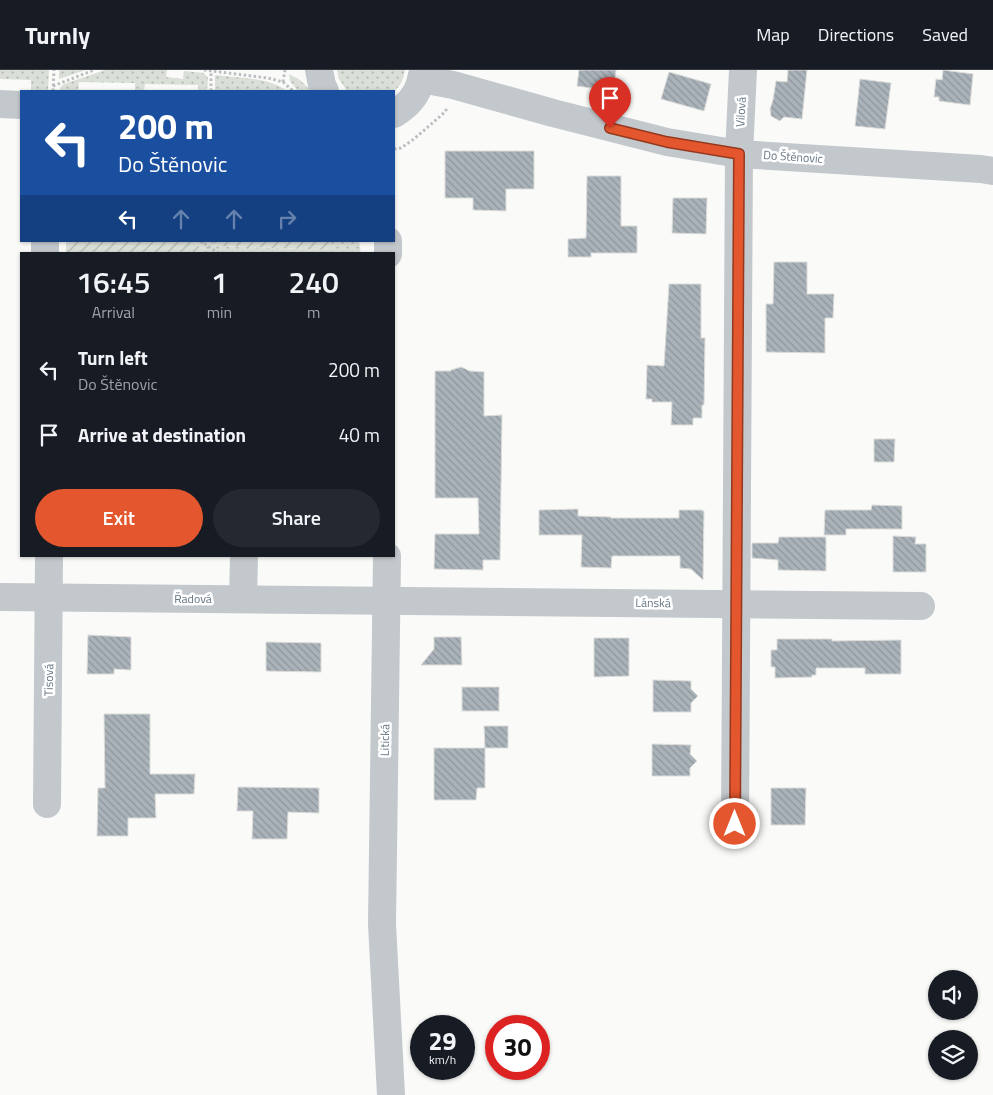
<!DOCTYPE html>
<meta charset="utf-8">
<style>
body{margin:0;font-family:"Titillium Web",sans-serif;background:#242831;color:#f1f3f6;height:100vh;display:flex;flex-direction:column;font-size:19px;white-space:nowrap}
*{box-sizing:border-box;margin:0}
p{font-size:16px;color:#9ea1a6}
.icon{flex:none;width:28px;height:28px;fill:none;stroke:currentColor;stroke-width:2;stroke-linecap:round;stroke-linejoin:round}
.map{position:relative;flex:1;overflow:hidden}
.panel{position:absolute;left:20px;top:182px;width:375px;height:305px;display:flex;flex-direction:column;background:#171b24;border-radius:0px;box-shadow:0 1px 4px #0004}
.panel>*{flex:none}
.hud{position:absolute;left:20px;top:20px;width:375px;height:152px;border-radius:0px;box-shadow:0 1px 4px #0004;background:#1a4fa0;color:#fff;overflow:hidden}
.tools{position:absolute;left:928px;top:900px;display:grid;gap:10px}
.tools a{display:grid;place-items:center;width:50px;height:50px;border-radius:50%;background:#171b24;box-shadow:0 1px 4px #0004;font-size:25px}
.speed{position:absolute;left:410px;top:945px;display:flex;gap:10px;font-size:25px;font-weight:700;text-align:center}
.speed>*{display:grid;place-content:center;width:65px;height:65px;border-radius:50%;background:#171b24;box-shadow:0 1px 4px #0004;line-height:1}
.speed small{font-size:12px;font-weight:400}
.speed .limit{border:8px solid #d22;background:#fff;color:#111}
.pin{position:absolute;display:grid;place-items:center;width:42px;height:42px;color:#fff;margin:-51px -21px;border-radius:50% 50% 50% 0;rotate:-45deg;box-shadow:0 0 5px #0007}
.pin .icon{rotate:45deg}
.me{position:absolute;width:55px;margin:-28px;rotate:0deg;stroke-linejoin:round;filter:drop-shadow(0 0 4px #0008)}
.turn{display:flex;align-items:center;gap:18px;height:105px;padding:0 15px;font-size:22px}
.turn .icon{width:65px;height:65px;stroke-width:2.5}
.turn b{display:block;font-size:35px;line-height:42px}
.lanes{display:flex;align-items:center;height:48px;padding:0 15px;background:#0003;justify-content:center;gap:25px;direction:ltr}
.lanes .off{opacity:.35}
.eta{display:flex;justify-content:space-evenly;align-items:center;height:85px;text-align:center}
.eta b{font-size:30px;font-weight:600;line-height:35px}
.action{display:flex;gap:10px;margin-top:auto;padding:10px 15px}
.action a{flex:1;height:58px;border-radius:30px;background:#e4572e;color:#fff;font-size:20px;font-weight:600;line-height:58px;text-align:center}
.action a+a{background:#242831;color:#f1f3f6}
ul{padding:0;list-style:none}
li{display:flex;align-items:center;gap:15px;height:65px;padding:0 15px}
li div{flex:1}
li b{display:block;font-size:19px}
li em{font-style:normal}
header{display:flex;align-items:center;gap:30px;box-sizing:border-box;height:70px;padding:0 25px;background:#171b24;border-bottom:1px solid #363941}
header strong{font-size:24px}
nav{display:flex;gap:28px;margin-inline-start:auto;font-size:18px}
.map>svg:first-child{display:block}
.grass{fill:url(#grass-dots)}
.garden{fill:url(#garden-furrows)}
.building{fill:url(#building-back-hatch);stroke:#dcdcda}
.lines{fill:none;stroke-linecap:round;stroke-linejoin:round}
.path{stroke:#bbbfc2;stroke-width:3;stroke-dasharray:2.5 2.5;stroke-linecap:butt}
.minor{stroke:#c3c8cc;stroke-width:28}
.route-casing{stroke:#94391e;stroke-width:12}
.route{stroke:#e4572e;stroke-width:9}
.labels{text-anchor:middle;stroke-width:5;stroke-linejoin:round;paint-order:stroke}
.street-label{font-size:12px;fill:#657683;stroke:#fff}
</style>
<header>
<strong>Turnly</strong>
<nav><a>Map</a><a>Directions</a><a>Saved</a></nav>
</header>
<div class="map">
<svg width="993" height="1025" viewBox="0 0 993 1025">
<defs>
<pattern id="grass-dots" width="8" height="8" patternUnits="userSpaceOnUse" patternTransform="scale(1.25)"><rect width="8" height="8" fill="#dadfd7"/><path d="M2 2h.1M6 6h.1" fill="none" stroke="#b4b9b4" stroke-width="1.8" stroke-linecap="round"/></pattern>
<pattern id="garden-furrows" width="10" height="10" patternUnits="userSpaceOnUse" patternTransform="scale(1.25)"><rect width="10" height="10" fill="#dadfd7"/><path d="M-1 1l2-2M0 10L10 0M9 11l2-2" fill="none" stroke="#b4b9b4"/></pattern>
<pattern id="building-back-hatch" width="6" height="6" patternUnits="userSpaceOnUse" patternTransform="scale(1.25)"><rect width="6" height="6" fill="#aab3b9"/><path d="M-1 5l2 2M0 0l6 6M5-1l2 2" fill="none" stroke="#8e969c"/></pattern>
</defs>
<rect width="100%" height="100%" fill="#fafaf8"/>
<!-- grass -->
<g class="grass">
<path d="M0,0H49L48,21H31V10L0,9Z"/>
<path d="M59,0H86L59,9Z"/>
<path d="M105,0H167L166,7L183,9L184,1L204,3L208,8L207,21H198V15L145,14L144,21H135V13L79,12L78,21H60V18L64,14Z"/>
<path d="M337,0H405C404,9 400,16 394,22V21H347L339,9Z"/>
<path d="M289,4L300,10L311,21H298L290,11Z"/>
<path d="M215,5C238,8 268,7 287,21H215Z"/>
<path d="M191,171H211L218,176L331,180V171H359L361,184H211Z"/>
</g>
<!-- garden -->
<g class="garden">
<path d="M66,171H191L211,184H66Z"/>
<path d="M211,171H331V180L218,176Z"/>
</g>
<!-- building -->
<g class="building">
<path d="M579,0H616L613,21L577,16Z"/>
<path d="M788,0H807L802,49L784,47L780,51L771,46L770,39L773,30L776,11L787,12Z"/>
<path d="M943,0L973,4L970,35L939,31V27H934L936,9L942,10Z"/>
<path d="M669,2L711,14L704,41L661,29Z"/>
<path d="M860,9L891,13L885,59L855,56Z"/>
<path d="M445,81H534V119H506V141L473,140V128H445Z"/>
<path d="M587,106H621V156H637V183H591V187H568V169L586,168Z"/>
<path d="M673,128H707L706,164L672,163Z"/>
<path d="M774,192H807V224H834L833,248H825V283L766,282V234H773Z"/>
<path d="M669,214H701V268H705L704,335H702V348H693V355H671L672,332H652V329H646L647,295L664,296Z"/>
<path d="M461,297L470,301L484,302V346L502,345L500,490H483V500L434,499L435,464H479L478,428H435V301H451V300Z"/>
<path d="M874,369H895L894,392H874Z"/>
<path d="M872,435L902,436V459H846V465H824L825,440H871Z"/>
<path d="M578,439V446L611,447V448H679V440H702V441H704L703,510L691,499L680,498V486H612L611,498L581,497L582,465H539V440Z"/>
<path d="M893,466L916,467L915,474H926V502H893Z"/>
<path d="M779,467H826V501L778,500V490L752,488V473H778Z"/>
<path d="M88,565L131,567V600L114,599V604H87Z"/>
<path d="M434,567H461L462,595H421L434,579Z"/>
<path d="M594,568H629V606L594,607Z"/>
<path d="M777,569H832V571L901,570V604H865V598H816V605H812V607L775,608V597H771V580H777Z"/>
<path d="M266,572L321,573V602L266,601Z"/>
<path d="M653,610L691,611V619L698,626L691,633V642H653Z"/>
<rect x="462" y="617" width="37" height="24"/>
<path d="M104,644H150V704H195L194,724H155L156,748H128V766H97L98,718H105Z"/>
<path d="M484,656H508V678H485Z"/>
<path d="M652,674L691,675L690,684L697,691L690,698V706H652Z"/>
<path d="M434,678H485V718H477L476,730H434Z"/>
<path d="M238,717L319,718V743L288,742L287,769H252L253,741H237Z"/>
<path d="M771,718H806L805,755H771Z"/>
</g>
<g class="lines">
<!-- path -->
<g class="path">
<path d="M204,0L268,8L283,12L293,21"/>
<path d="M283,12L285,0"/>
<path d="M53,16L94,0"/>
<path d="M53,21L54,0"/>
<path d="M211,21V1"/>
<path d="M394,79L401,78L414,69L445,42L447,38"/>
<path d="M200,171L220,184"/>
</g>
<!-- minor -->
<g class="minor">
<path d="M319,0L322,15L325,21"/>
<path d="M421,9L453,15L553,43L667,72L739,84L981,99L993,101"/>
<path d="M0,34L21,35"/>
<path d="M394,44C412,33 420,21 423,0"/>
<path d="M45,171V184"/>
<path d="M388,171V184"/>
<path d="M387,486L382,854L391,1025"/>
<path d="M0,527L921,536"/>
<path d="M243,529L244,486"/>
<path d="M47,734L49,486"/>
<path d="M735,754L739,84L743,0"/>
</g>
</g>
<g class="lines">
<defs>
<path id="route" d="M610,58L667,72L739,84L735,754"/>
</defs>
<!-- route casing -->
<use href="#route" class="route-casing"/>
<!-- route -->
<use href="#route" class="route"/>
</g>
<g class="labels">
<!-- street labels -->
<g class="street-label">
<text transform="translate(741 42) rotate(-87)" y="4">Vilová</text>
<text transform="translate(793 87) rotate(4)" y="4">Do Štěnovic</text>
<text x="193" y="533">Řadová</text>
<text transform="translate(653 533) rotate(1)" y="4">Lánská</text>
<text transform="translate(49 610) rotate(-89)" y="4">Tisová</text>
<text transform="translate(385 670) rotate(-89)" y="4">Litická</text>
</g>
</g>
</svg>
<div class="tools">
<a><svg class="icon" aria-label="sound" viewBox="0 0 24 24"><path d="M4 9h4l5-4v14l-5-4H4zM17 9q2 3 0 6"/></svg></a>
<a><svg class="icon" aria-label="layers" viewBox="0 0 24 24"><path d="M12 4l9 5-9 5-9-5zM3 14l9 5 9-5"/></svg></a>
</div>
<div class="speed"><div>29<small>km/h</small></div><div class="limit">30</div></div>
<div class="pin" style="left:610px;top:58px;background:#d93025"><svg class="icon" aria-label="arrive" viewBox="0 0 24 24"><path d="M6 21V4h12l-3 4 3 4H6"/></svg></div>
<svg class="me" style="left:735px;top:754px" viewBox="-20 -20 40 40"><circle r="17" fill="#e4572e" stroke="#fff" stroke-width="3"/><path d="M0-11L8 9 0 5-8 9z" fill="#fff"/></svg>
<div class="hud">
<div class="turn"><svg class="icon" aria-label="left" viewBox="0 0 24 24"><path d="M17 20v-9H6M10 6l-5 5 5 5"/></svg><div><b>200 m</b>Do Štěnovic</div></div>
<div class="lanes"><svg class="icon" aria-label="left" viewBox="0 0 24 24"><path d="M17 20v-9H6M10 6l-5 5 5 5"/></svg><svg class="icon off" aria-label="ahead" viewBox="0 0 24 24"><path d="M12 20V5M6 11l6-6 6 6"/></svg><svg class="icon off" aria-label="ahead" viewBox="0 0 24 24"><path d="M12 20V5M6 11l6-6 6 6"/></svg><svg class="icon off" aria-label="right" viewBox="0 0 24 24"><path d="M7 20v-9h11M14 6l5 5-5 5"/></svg></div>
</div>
<section class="panel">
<div class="eta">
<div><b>16:45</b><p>Arrival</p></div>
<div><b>1</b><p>min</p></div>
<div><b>240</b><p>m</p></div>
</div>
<ul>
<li><svg class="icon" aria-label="left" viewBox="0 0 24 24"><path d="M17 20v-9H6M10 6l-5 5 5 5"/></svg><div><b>Turn left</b><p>Do Štěnovic</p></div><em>200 m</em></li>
<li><svg class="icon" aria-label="arrive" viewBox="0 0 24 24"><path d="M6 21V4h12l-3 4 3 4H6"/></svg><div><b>Arrive at destination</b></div><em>40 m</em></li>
</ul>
<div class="action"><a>Exit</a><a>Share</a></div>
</section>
</div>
